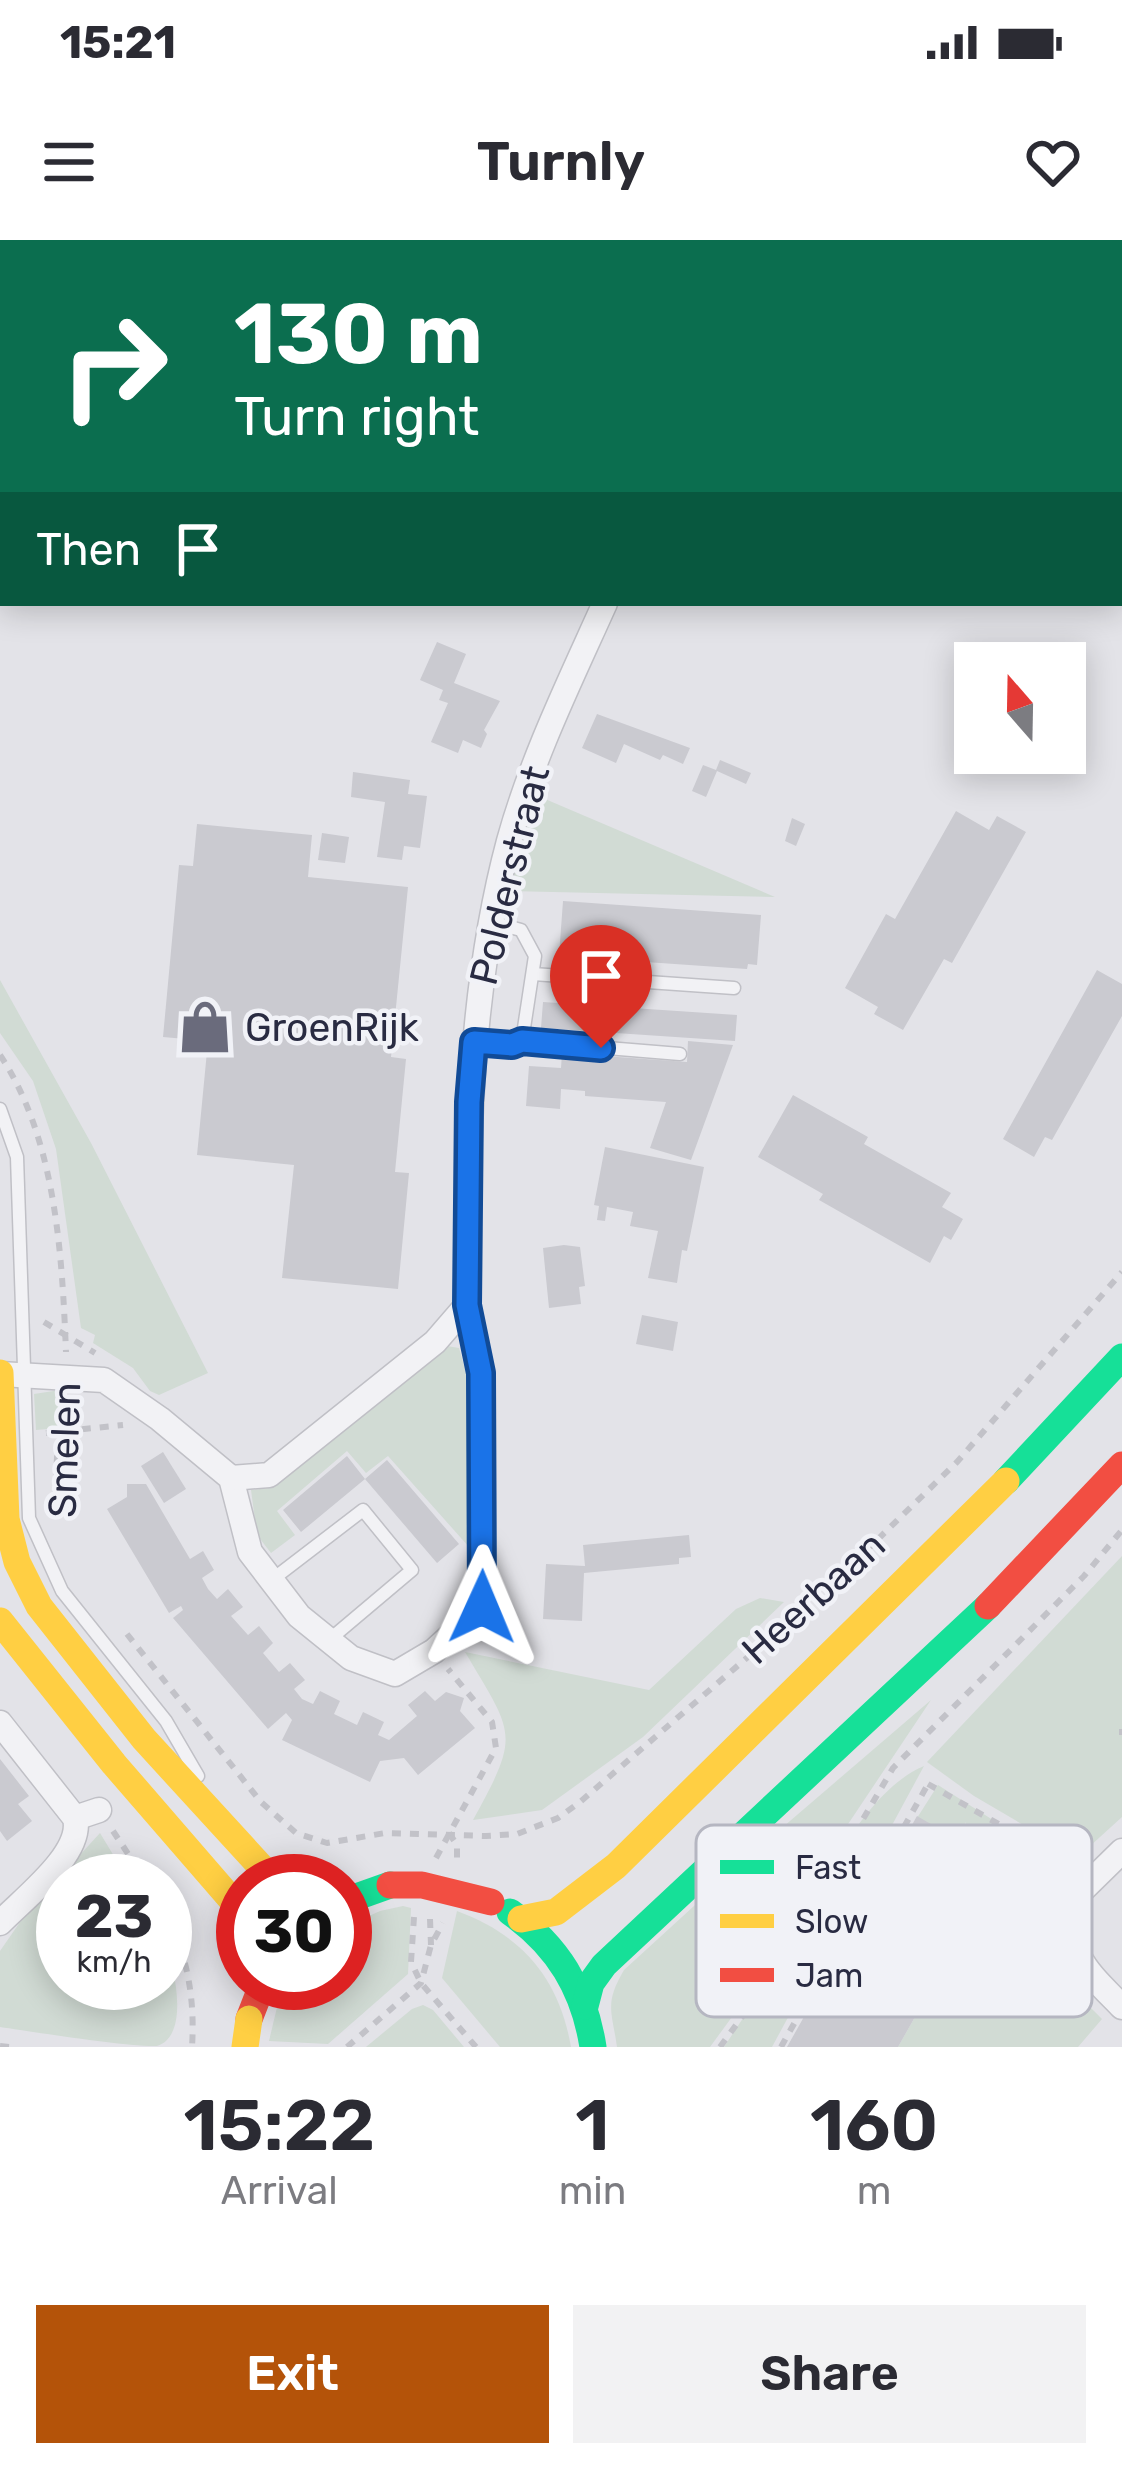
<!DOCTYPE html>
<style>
body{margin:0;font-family:Rubik,sans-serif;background:#f2f2f3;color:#2b2b33;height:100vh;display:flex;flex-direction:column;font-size:45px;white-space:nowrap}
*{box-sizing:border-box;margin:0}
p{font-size:39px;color:#7c7c81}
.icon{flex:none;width:66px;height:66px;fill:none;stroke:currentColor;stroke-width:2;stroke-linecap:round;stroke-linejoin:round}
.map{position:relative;height:1807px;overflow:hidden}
.panel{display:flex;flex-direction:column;background:#fff;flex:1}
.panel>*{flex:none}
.top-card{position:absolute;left:0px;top:0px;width:1122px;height:366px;box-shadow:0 6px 30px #0003;background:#0b6e4f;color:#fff;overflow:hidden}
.needle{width:78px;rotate:340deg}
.tools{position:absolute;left:954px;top:402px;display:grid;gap:24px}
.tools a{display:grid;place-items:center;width:132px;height:132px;border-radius:0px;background:#fff;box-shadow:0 6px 30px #0003;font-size:60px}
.speed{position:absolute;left:36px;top:1614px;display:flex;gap:24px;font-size:60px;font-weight:700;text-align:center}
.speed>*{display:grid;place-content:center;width:156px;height:156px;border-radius:50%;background:#fff;box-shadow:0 6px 30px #0003;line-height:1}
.speed small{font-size:30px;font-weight:400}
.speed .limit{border:18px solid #d22;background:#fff;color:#111}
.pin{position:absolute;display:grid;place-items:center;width:102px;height:102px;color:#fff;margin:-123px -51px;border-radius:50% 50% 50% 0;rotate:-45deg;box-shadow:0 0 12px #0007}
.pin .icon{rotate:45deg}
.me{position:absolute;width:132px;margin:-66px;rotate:1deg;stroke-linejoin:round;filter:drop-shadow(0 0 9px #0008)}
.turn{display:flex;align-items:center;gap:42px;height:252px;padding:0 36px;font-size:54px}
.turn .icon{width:156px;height:156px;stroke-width:2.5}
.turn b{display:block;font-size:84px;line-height:102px}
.then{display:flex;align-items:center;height:114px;padding:0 36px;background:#0003;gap:24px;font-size:45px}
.eta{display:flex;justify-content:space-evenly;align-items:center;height:204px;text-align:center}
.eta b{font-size:72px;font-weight:600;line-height:84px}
.cta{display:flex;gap:24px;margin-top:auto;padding:24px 36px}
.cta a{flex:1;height:138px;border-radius:0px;background:#b45309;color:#fff;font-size:48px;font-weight:600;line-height:138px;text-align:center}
.cta a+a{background:#f2f2f3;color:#2b2b33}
.status{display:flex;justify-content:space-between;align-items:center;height:84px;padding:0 60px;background:#fff;direction:ltr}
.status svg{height:33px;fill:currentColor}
header{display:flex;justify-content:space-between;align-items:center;height:156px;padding:0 36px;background:#fff;font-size:54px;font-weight:600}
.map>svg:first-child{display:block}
.green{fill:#d1dbd4}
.building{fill:#cacad0}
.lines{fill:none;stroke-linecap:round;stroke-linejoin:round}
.lane-casing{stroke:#c0c0c6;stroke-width:15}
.street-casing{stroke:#c0c0c6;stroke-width:27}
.path{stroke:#c2c2c8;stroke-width:6;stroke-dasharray:9 9;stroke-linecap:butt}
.lane{stroke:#f2f2f5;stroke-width:12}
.street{stroke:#f2f2f5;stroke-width:24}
.fast{stroke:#16e098;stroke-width:27}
.slow{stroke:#ffcf43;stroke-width:27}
.jam{stroke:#f24e42;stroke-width:27}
.slow-bridge{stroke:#ffcf43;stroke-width:27}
.jam-bridge{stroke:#f24e42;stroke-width:27}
.route-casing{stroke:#114b97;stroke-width:30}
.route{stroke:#1a73e8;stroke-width:21}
.labels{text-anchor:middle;stroke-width:9;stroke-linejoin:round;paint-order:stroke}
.street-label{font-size:39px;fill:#292b42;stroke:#f1f2f7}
.poi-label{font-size:39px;fill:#292b42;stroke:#f1f2f7;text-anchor:start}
.key{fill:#f1f2f7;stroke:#b5b6c1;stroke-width:3}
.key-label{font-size:33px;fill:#292b42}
</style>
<div class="status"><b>15:21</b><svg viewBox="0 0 49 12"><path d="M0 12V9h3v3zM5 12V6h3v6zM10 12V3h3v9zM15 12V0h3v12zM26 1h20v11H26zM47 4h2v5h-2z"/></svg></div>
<header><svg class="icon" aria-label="menu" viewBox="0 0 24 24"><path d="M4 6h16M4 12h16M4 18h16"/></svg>Turnly<svg class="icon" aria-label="heart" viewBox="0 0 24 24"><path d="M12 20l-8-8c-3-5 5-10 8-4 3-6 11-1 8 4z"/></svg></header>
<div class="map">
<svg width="1122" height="1807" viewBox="0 0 1122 1807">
<rect width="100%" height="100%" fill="#e3e3e8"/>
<!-- green -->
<g class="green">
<path d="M538,556L775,657L508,651L518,609Z"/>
<path d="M0,740L91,903L208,1133L159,1155L150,1151L133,1128L93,1103L95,1095L81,1088L56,909L33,841L0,793Z"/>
<path d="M447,1106L459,1108L466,1133L469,1307L388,1216L366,1233L347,1211L277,1271L295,1295L271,1313L257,1295L251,1250L269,1248Z"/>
<path d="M60,1150L59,1188L36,1190L34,1154Z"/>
<path d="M1122,1316V1577L1078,1617L974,1556L927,1522Z"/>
<path d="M760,1358L784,1362L643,1497L542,1570L473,1580C521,1493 514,1495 465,1412L649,1450L736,1369Z"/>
<path d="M931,1460L814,1635L748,1755L710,1807H617C612,1771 604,1764 624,1730L741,1623Z"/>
<path d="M924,1526L772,1807H724C743,1778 762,1750 780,1720C814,1661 860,1553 924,1526Z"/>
<path d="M938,1545L1040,1610C1032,1642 1028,1694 1048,1723C1062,1744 1085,1761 1102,1779L1078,1807H898L1006,1616L963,1591L966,1582L952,1604L933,1594L936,1587L917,1578Z"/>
<path d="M100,1593L129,1641H63V1743H165V1705C175,1727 190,1796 157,1806C128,1807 34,1792 0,1787V1711L25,1675Z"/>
<path d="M403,1666L411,1668L408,1734L328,1804L269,1801L278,1763L288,1743H345V1687L380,1671Z"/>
<path d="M457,1671C522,1695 559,1738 571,1807H500L442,1738Z"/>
<path d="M423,1765L433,1770L464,1807H366L412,1769Z"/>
</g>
<!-- building -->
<g class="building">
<path d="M437,402L466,414L454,443L500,461L484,490L487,494L481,508L463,500L458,513L431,502L448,463L439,460L443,450L420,440Z"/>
<path d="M597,474L690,508L683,524L663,515L660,520L624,504L616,523L582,508Z"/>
<path d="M720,520L751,533L746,544L717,531L706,557L692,551L703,525L716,530Z"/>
<path d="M353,532L410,540L408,554L427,556L420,608L404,606L402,620L377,617L385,562L351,557Z"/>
<path d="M956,571L989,590L997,576L1026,592L952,723L944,719L903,790L874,774L878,767L845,748L886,674L895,679Z"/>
<path d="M792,578L805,584L796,606L785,601Z"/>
<path d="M197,584L312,595L308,637L408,647L391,817L406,819L395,932L409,933L398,1049L282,1038L294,925L197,915L208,801L163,797L179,625L193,626Z"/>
<path d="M322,593L349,597L345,623L318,620Z"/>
<path d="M563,661L761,675L757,725L748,724L747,729L559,716Z"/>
<path d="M1097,730L1122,744V776L1052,900L1045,897L1034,917L1003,899Z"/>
<path d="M543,762L737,775L735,801L541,788Z"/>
<path d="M688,801L733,805L691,920L650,908L666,862L585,856V851L561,849L560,869L526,866L529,826L561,828L562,813L687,822Z"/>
<path d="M793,855L868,897L864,904L951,953L942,967L963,979L951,1000L944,996L930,1023L819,960L823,954L758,917Z"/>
<path d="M605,907L704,927L687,1011L682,1010L677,1043L648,1038L658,991L630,986L633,972L607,967L605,981L597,980L599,966L594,965Z"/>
<path d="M564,1005L580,1007L585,1046L579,1047L581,1064L549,1068L543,1008Z"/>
<path d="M642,1075L678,1082L673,1111L636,1104Z"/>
<path d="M163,1212L186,1249L164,1263L141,1226Z"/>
<path d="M347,1216L365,1239L387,1220L459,1304L437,1323L365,1239L301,1292L283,1270Z"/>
<path d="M127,1244H146L190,1319L203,1311L214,1330L202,1338L208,1349L217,1359L228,1349L243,1367L231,1376L248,1395L259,1386L273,1403L263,1413L279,1432L290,1423L305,1440L294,1449L302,1459L313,1464L320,1451L340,1461L334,1474L357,1485L363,1472L384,1482L378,1495L389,1500L417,1476L408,1465L425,1451L435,1461L446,1452L464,1458L460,1471L475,1488L418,1535L404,1518L380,1521L370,1542L282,1500L292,1480L286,1473L268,1489L173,1378L183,1370L181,1366L169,1373L107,1269L127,1257Z"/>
<path d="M689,1295L691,1317L679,1318V1324L584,1333L582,1381L543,1379L546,1324L585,1326L583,1305Z"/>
<path d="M0,1519L29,1556L18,1564L32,1581L7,1601L0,1591Z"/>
<path d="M917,1576L936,1587L932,1593L952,1604L960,1590L1006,1616L898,1807H787Z"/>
</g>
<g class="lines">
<defs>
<g id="lane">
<path d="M533,734L734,748"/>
<path d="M522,801L680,814"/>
<path d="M475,803L512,805L522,801L535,716L521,690L491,682"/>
<path d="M0,869L17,917L29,1278L62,1351L166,1481L198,1536"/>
<path d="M273,1339L363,1270L412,1330L329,1400"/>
</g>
<g id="street">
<path d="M1062,0L1066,3"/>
<path d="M771,3L773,0"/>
<path d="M1119,42L1122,44"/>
<path d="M0,1134L104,1140L160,1179L231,1238L250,1312L299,1376L351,1418L395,1434L434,1411L482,1367L481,1133L467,1065"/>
<path d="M231,1238L269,1235L435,1102L467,1065C468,908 468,754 509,601C532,518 570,441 605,363"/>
<path d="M0,1483L75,1578C84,1613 24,1658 0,1683"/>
<path d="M75,1578L99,1570"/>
<path d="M1122,1611L1072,1660C1067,1716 1085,1729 1122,1767"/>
</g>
</defs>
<!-- lane casing -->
<use href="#lane" class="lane-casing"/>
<!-- street casing -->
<use href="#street" class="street-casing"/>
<!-- path -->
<g class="path">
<path d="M0,815C56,899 62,1014 66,1112"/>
<path d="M44,1082L95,1113"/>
<path d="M46,1193L123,1185"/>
<path d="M54,1277L57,1217L68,1193L67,1161"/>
<path d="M127,1394L261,1562L296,1593L327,1603L385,1593L486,1596L517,1594L558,1578L580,1562L830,1346L957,1222L1122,1032"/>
<path d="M1122,1489V1495"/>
<path d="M928,1544L1069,1624"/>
<path d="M113,1591L146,1641"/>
<path d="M449,1593L457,1605V1623"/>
<path d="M436,1618L496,1508L492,1482L448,1429"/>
<path d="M165,1673C188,1715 195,1760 192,1807"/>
<path d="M414,1677L411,1722L421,1743L476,1807"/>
<path d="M430,1679L431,1705"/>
<path d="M0,1806L10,1807"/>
<path d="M347,1807L421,1743L431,1705L443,1683"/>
<path d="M720,1807L768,1741L893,1528L1084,1336L1122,1290"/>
<path d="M781,1807L928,1544"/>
</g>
<!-- lane -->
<use href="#lane" class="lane"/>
<!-- street -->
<use href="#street" class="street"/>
<!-- fast -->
<g class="fast">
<path d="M1006,1241L1122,1117"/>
<path d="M345,1661L390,1645"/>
<path d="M510,1672C558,1706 584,1749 593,1807"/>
<path d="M585,1766L591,1743L604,1725L988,1366"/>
</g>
<!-- slow -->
<g class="slow">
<path d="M0,1133L6,1279L17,1322L39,1366L144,1499L274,1641"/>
<path d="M0,1381L114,1524L243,1673"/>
<path d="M521,1679L556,1672L616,1626L1006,1241"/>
</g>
<!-- jam -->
<g class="jam">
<path d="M988,1366L1122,1225"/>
<path d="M249,1779L263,1743"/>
</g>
<!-- slow-bridge -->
<path class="slow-bridge" d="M245,1807L249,1779"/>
<!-- jam-bridge -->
<path class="jam-bridge" d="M390,1645H422L491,1662"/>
</g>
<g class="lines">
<defs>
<path id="route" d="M482,1367L481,1133L467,1065L469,862L474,802L512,805L522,801L601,808"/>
</defs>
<!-- route casing -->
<use href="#route" class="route-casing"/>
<!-- route -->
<use href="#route" class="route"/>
</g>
<!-- icons -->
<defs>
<symbol id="shop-bare" viewBox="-9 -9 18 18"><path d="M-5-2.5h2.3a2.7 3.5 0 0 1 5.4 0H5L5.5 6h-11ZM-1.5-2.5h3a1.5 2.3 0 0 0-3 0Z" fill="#6a6b7c" stroke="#f1f2f7" stroke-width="2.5" paint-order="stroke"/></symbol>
</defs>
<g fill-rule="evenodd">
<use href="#shop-bare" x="167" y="749" width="76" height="76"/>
</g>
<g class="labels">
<!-- street labels -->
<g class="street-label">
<text transform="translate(509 635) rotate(-76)" y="14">Polderstraat</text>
<text transform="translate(64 1210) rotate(-88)" y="14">Smelen</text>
<text transform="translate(813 1357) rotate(-42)" y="14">Heerbaan</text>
</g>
<!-- poi labels -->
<g class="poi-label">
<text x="245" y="801">GroenRijk</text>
</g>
</g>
<!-- legend -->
<rect x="696" y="1585" width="396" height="192" rx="18" class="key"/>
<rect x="720" y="1620" width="54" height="14" fill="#16e098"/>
<rect x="720" y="1674" width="54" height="14" fill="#ffcf43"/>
<rect x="720" y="1728" width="54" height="14" fill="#f24e42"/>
<g class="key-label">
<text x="795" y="1639">Fast</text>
<text x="795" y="1693">Slow</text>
<text x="795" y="1747">Jam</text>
</g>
</svg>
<div class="tools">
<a><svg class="needle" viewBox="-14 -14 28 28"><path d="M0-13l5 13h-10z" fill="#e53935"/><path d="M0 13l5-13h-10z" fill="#7c7c81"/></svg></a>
</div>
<div class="speed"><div>23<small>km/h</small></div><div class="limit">30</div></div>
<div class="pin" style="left:601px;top:808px;background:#d93025"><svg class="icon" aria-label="arrive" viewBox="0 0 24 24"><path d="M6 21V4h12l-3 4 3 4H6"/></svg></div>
<svg class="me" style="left:482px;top:1367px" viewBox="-20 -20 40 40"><path d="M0-17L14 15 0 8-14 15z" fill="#1a73e8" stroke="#fff" stroke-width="4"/></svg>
<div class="top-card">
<div class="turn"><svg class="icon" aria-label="right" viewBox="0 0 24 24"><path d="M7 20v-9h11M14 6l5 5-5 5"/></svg><div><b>130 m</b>Turn right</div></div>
<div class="then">Then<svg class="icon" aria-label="arrive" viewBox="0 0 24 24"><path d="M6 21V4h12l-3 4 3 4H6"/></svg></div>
</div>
</div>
<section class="panel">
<div class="eta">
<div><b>15:22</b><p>Arrival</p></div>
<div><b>1</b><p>min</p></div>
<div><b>160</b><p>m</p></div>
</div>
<div class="cta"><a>Exit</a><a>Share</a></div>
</section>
